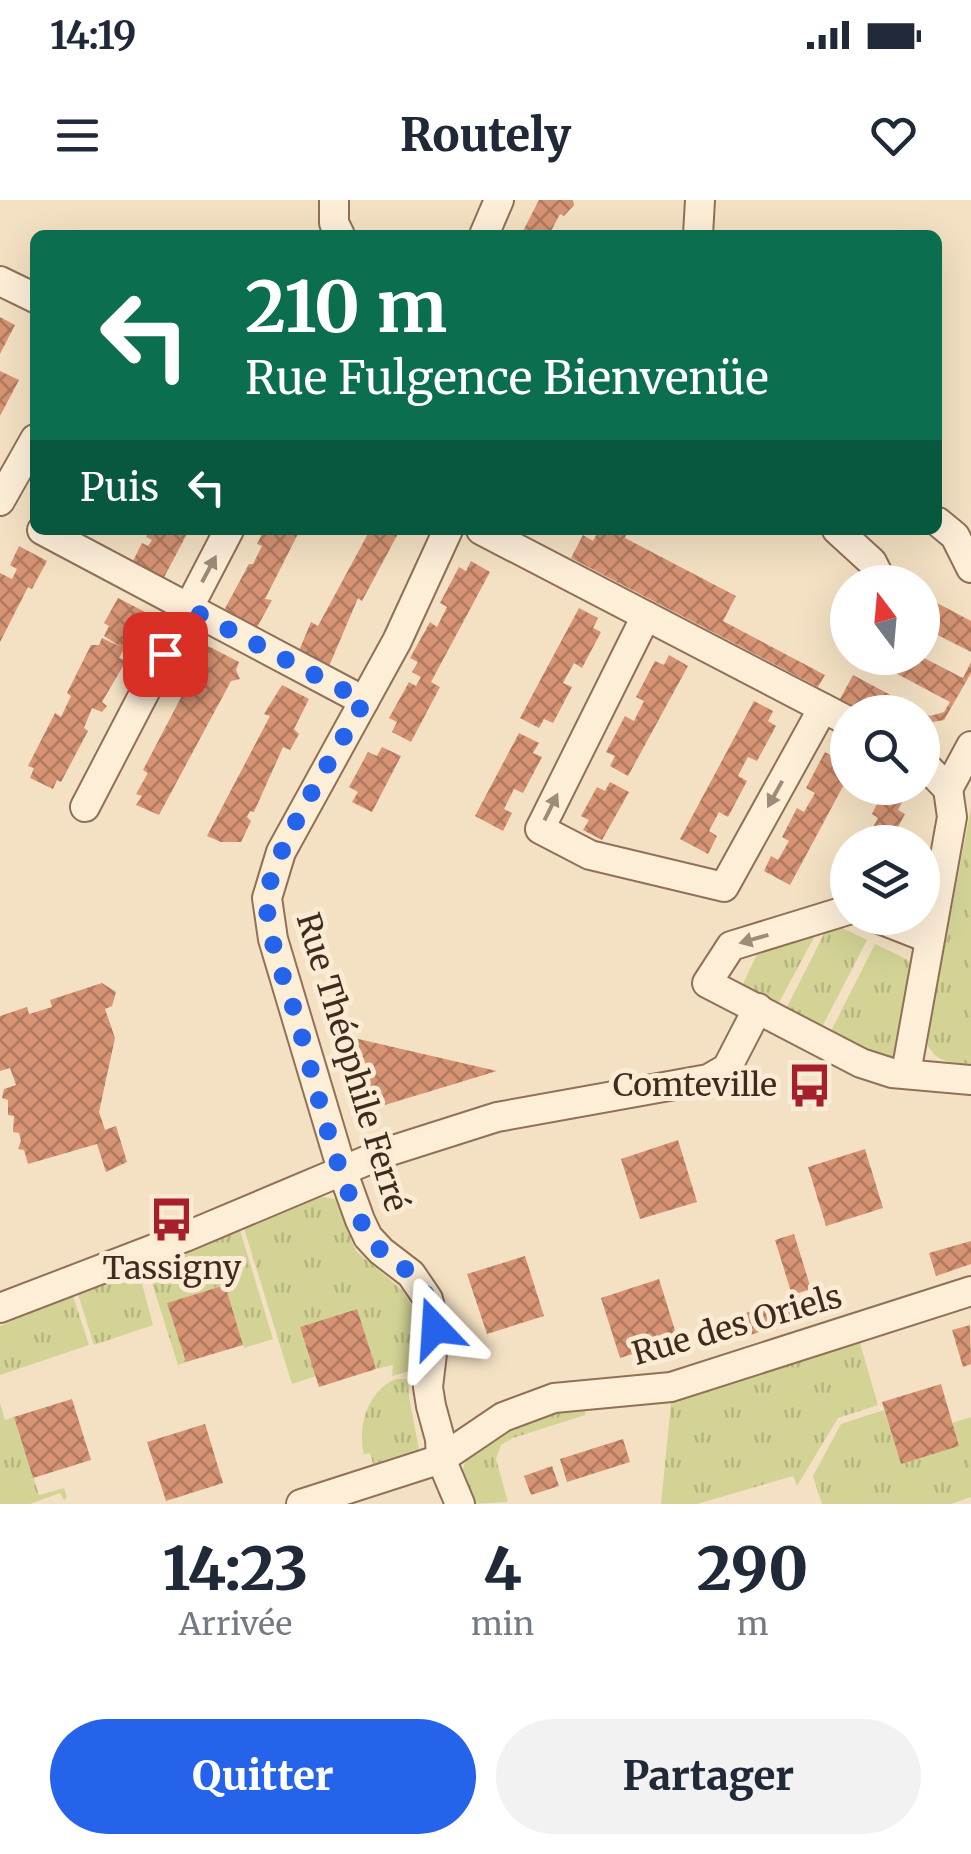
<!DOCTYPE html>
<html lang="fr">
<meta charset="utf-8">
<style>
body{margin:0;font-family:Merriweather,serif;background:#f2f2f3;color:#1f2937;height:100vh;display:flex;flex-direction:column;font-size:38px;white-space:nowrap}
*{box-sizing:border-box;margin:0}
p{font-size:32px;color:#747a83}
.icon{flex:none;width:55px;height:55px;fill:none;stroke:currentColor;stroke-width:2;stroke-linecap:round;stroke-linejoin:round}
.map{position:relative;height:1304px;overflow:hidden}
.details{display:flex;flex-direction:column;background:#fff;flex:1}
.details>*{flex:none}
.guide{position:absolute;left:30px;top:30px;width:912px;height:305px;border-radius:15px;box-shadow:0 10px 40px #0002;background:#0b6e4f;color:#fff;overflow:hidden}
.needle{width:65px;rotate:344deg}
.buttons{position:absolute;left:830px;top:365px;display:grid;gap:20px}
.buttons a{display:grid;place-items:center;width:110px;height:110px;border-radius:50%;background:#fff;box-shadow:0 10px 40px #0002;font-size:50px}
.pin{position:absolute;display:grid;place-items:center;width:85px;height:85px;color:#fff;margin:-42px;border-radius:20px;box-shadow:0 5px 15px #0006}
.me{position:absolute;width:110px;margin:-55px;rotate:340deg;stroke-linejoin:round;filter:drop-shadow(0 0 8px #0008)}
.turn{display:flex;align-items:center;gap:35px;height:210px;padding:0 50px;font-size:45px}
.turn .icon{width:130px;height:130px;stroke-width:2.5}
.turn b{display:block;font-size:70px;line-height:85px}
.then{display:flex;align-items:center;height:95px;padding:0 50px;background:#0003;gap:20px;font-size:38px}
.eta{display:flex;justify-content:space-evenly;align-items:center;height:170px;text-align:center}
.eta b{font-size:60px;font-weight:800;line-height:70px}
.cta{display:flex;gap:20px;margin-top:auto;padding:20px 50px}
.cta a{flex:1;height:115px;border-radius:60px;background:#2563eb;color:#fff;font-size:40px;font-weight:800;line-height:115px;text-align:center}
.cta a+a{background:#f2f2f3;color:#1f2937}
.status{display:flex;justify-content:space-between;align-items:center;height:70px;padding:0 50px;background:#fff;direction:ltr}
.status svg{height:28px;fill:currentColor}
header{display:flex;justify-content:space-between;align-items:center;height:130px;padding:0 50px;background:#fff;font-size:45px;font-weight:800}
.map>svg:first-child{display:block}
.grass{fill:url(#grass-tufts)}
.building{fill:url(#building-cross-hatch)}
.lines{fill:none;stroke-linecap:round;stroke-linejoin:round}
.minor-casing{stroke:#917057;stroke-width:32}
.minor{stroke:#fdeed8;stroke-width:28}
.oneway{fill:#9e8c7a}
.route{stroke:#2563eb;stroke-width:18;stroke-dasharray:0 32.4}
.labels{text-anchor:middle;stroke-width:10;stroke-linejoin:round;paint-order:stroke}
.street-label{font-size:32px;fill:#3f2a1d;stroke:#faebd4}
.poi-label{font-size:32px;fill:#3f2a1d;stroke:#faebd4;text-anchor:end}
</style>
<div class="status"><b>14:19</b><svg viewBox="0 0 49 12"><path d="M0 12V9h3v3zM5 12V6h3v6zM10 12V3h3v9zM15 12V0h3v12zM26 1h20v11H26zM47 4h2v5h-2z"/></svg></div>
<header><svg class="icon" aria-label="menu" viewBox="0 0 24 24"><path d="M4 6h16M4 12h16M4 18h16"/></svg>Routely<svg class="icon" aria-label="heart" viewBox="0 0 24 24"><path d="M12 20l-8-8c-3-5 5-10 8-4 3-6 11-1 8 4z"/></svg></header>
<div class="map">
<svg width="971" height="1304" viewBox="0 0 971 1304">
<defs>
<pattern id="grass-tufts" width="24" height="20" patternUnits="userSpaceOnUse" patternTransform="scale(2.5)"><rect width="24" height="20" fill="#d2d395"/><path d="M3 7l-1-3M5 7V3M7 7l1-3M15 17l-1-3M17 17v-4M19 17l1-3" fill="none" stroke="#b5b580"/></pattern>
<pattern id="building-cross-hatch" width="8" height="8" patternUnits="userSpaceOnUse" patternTransform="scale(2.5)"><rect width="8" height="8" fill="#d69474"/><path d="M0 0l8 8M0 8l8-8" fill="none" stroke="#af795f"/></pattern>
</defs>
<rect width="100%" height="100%" fill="#f4e1c3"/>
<!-- grass -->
<g class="grass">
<path d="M971,608V864C950,862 934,863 926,841Z"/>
<path d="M830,722L867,740L821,829L785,811Z"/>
<path d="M818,730L777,806L741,788L760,748Z"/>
<path d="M875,744L908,760L912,768L896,850L893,856L884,860L830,833Z"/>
<path d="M317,996L335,999L356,1051L401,1089L412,1106L418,1134L410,1171L392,1176L393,1165L376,1169L356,1109L300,1127L316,1176L292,1184L243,1025Z"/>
<path d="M239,1027L273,1139L244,1148L224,1085L167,1103L186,1162L178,1165L147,1067Z"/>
<path d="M138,1069L153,1125L94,1145L78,1094Z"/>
<path d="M73,1096L89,1145L0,1175V1126Z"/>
<path d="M859,1140L878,1205L838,1218L797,1286L793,1276L697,1304H661L671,1203Z"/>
<path d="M396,1179H408L409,1197L419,1249L373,1264L370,1253L364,1254C357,1226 368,1190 396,1179Z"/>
<path d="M0,1203L5,1220L14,1217L39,1295L64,1288L67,1297L64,1300L60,1293L30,1304H0Z"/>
<path d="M586,1206L585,1215L513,1238L501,1245L496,1259L508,1302L470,1304L461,1275L467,1256L525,1216Z"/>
<path d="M884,1210L901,1263L959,1246L952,1223L971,1217V1297L951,1304H822L813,1276L841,1224Z"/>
</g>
<!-- building -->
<g class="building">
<path d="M539,0H573L574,5L564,16L560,14L549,35H510L523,31Z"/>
<path d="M0,117L15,125L0,154Z"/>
<path d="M0,171L19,180L0,216Z"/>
<path d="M150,330H189L161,383L130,367L142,343L148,346L152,340L146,337Z"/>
<path d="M264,330H300L265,399L272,400L255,431L222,414L249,364H253L262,346L257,344Z"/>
<path d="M370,330H400L362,401L358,398L327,471L296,458L311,422L318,426Z"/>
<path d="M599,330H622L627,333L625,338L736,396L723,421L825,475L818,487L571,358L583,335L593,341Z"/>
<path d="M19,346L47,361L32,389L28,387L0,442V373L12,379L17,369L10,365Z"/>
<path d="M471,361L490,372L431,482L440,487L411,542L392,532L397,522L389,518L409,482L416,486L421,477L412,472L418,462L410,458L430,422L437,427L447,407L440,403L459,367L466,371Z"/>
<path d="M922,395L971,421V452L922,427Z"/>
<path d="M118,398L151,415L141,433L144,435L140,443L131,439L124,449L119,458L126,461L102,502L107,506L102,512L92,508L84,528L88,531L61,582L57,580L53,589L30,578L34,568L28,566L55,513L61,517L71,496L67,493L91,445H99L102,438L121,447L104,436L109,426L104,423Z"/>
<path d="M579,408L598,418L593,428L601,432L582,468L574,463L563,483L572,487L553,523L544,519L539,528L520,518Z"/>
<path d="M208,446L239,462L236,470L240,479L231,481L159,615L136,605L142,596L136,594L148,573L143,570Z"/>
<path d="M669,455L688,466L628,576L610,566L615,556L606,552L625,516L634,521L644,501L636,497L655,461L664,465Z"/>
<path d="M872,458H924L963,478L971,462V473L944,520L927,523L922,532V512H865L840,499L853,475L930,516L944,512L950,502L871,460Z"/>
<path d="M282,485L309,499L294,529L299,534L290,550L283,547L254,612L250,611L247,617L251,621L241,642H221L207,636L270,516L264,514Z"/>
<path d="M754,501L773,511L768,521L776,526L757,561L748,557L743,566L738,576L747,581L728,617L719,612L709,631L717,636L708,654L680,639Z"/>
<path d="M519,533L539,543L533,553L542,557L523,593L514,589L504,609L512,613L503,631L475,616Z"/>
<path d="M382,547L401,556L372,612L352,602L358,592L349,587L368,552L377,556Z"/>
<path d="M839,547L848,551V577L790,685L764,671L771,656L778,660L789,641L782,637L797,608L804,612L815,593L806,588L825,552L834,557Z"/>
<path d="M610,582L629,592L602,640L583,630L589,620L581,616L597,587L605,591Z"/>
<path d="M884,590L903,600L898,610L905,614L892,638L901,642H865L878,618L872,614Z"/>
<path d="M102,783L116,792L112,806L105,809L115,838L99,912L105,930L116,926L127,962L106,972L97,944L28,964L24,950L18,949L21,941L19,933L13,932L14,916L8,915V900L2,898L4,889L16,885L10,868L0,871V816L27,807L29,814L52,807L50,800Z"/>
<path d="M354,838L497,871L375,908Z"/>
<path d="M678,940L697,1002L640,1019L621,959Z"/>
<path d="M865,949L883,1008L826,1026L808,967Z"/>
<path d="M794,1034L811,1089L792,1095L775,1040Z"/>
<path d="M971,1041V1064L936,1076L929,1053Z"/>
<path d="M525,1056L544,1116L487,1134L467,1074Z"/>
<path d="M659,1079L678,1140L620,1158L601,1098Z"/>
<path d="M225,1085L243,1145L186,1162L167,1103Z"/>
<path d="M818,1090L825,1111L747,1136L740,1115Z"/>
<path d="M357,1109L376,1169L319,1187L300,1127Z"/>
<path d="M970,1125L971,1164L963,1167L952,1130Z"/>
<path d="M941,1184L959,1246L901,1264L882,1202Z"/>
<path d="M72,1199L91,1260L33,1278L14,1217Z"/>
<path d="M205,1224L223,1283L166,1301L147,1242Z"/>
<path d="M623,1239L630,1262L567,1282L560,1259Z"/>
<path d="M552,1266L559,1286L531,1295L524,1276Z"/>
</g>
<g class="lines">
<defs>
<g id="minor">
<path d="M334,0V23L340,35"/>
<path d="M484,35L499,0"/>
<path d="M698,35L700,0"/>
<path d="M0,81L35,98"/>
<path d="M0,301L35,239"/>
<path d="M938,322L955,336L971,368"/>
<path d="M42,330L364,501"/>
<path d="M448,330L397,441L281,652L267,698L273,739L342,970L360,1020L368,1037L381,1051L411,1074L428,1099L435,1128L428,1187L431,1206L440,1239L441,1259L460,1304"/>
<path d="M481,330L848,521"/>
<path d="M837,330L872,362L882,382"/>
<path d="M646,416L540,629L590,655L724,687L823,508"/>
<path d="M948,589L971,546"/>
<path d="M85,607L229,330"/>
<path d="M848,710L731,746L707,783L861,863L892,873L971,880"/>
<path d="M877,718L928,738"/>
<path d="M906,873L952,617L948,589L922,562"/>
<path d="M0,1108L185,1037L387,952L497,917L708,879L727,868L758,808"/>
<path d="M301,1304L441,1259L503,1217L554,1198L671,1187L971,1091"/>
</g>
</defs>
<!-- minor casing -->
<use href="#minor" class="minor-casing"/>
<!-- minor -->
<use href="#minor" class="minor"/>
</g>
<!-- one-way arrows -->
<defs><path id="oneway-solid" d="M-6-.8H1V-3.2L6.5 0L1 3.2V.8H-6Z" transform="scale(2.5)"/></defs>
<g class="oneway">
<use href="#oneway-solid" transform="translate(209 369) rotate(-62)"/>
<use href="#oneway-solid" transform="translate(775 594) rotate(119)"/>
<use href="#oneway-solid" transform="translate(551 607) rotate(-64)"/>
<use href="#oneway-solid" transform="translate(754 739) rotate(164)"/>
</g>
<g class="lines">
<!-- route -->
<path class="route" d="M165,454L188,408L364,501C340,546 271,652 267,698C265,732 286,784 296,816C316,884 334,972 367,1033C377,1052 396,1060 411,1074C427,1088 431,1108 435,1128"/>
</g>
<!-- icons -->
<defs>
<symbol id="bus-bare" viewBox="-9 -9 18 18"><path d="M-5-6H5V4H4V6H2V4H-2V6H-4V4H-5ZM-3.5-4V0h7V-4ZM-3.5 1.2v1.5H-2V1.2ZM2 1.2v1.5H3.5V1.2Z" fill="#a81f2c" stroke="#faebd4" stroke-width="2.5" paint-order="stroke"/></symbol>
</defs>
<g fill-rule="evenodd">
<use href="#bus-bare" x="778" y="854" width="63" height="63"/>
<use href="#bus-bare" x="140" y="988" width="63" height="63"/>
</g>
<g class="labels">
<!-- street labels -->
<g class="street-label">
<text transform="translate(352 862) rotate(73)" y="11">Rue Théophile Ferré</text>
<text transform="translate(737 1125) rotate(-16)" y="11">Rue des Oriels</text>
</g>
<!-- poi labels -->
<g class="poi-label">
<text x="777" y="896">Comteville</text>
<text x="172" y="1079" text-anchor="middle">Tassigny</text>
</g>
</g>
</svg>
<div class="buttons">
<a><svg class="needle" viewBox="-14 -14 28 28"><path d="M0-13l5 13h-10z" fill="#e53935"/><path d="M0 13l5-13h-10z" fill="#747a83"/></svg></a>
<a><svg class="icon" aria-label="search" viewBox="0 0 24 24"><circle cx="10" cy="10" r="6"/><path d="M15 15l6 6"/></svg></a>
<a><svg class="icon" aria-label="layers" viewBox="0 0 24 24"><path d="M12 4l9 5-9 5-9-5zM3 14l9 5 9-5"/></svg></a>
</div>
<div class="pin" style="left:165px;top:454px;background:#d93025"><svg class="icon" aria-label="arrive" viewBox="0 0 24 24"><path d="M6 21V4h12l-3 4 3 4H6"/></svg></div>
<svg class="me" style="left:435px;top:1128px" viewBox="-20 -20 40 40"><path d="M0-17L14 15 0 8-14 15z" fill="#2563eb" stroke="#fff" stroke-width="4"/></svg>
<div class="guide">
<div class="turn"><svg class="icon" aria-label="left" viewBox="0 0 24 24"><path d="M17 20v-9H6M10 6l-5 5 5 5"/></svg><div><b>210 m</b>Rue Fulgence Bienvenüe</div></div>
<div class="then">Puis<svg class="icon" aria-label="left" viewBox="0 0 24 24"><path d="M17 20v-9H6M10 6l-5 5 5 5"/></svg></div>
</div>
</div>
<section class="details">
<div class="eta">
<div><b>14:23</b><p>Arrivée</p></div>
<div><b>4</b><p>min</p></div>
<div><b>290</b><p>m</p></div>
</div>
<div class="cta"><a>Quitter</a><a>Partager</a></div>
</section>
